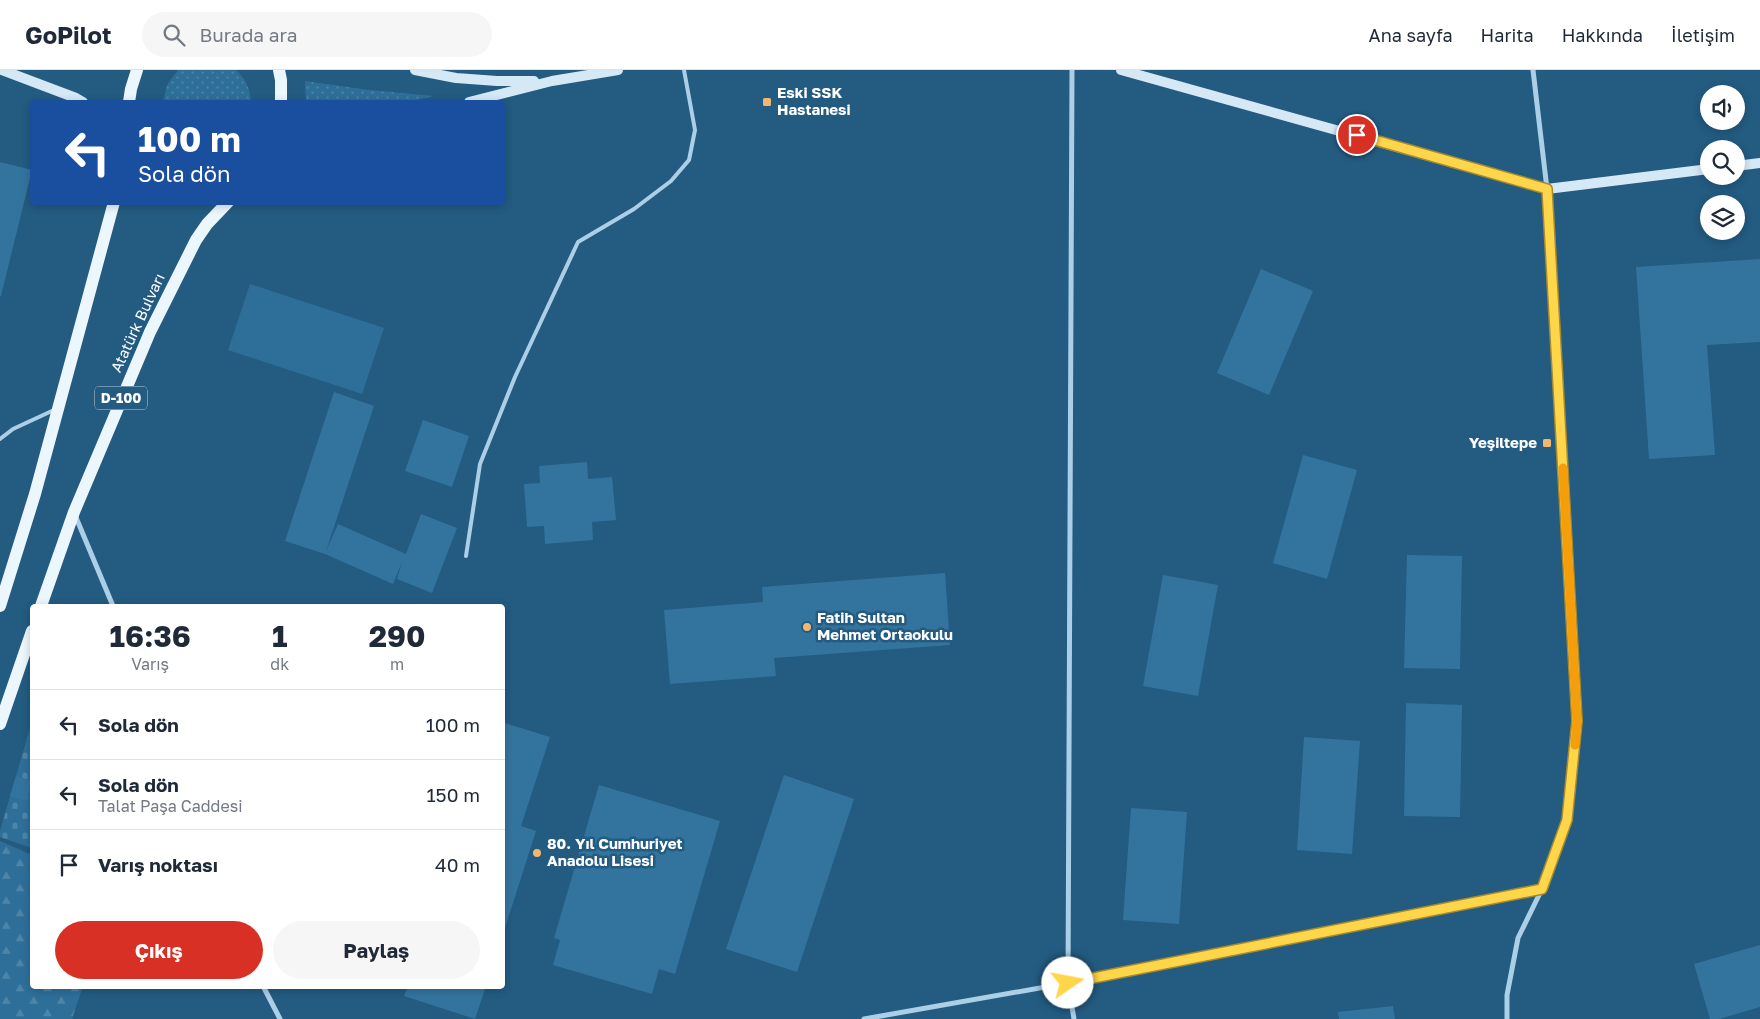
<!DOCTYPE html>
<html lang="tr">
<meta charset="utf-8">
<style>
body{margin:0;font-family:"Golos Text",sans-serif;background:#f6f6f7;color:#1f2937;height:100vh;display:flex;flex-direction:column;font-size:19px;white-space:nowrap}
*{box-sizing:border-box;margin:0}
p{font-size:16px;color:#747a83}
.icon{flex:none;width:28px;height:28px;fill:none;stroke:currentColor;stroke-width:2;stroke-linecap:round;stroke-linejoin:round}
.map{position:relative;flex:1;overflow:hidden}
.drawer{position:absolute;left:30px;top:534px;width:475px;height:385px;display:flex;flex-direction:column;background:#fff;border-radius:5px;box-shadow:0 2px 8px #0003}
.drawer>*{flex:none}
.banner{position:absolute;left:30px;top:30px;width:475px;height:105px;border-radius:5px;box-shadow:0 2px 8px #0003;background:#1a4fa0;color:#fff;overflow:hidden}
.fabs{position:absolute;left:1700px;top:15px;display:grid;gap:10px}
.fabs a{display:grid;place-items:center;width:45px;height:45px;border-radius:50%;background:#fff;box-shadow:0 2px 8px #0003;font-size:25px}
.pin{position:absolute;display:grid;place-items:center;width:42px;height:42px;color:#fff;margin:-21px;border:2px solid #fff;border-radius:50%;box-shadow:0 1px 5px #0007}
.me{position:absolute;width:55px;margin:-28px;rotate:78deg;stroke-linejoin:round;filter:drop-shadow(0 0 4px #0008)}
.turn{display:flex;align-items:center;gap:18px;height:105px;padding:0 25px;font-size:22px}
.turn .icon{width:65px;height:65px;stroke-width:2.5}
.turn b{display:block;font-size:35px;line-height:42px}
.eta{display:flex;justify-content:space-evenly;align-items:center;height:85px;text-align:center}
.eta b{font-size:30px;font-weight:700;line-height:35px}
.button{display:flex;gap:10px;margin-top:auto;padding:10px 25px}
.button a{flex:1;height:58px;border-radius:30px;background:#d93025;color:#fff;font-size:20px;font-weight:700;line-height:58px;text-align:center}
.button a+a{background:#f6f6f7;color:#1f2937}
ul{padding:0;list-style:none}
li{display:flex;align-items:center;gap:15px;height:70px;padding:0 25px;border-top:1px solid #e0e1e3}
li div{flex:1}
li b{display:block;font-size:19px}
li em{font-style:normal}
header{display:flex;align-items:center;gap:30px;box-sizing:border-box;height:70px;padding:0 25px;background:#fff;border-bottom:1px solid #e0e1e3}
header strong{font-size:24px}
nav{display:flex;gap:28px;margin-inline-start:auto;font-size:18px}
.search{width:350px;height:45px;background:#f6f6f7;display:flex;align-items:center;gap:12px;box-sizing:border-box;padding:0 18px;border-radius:28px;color:#747a83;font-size:19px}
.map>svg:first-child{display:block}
.grass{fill:url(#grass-dots)}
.forest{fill:url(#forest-firs)}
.cemetery{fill:url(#cemetery-stones)}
.pitch{fill:#2e6f99}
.building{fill:#33749e}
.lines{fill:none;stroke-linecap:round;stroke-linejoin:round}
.lane{stroke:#abcfe7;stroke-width:4}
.street{stroke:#abcfe7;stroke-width:5}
.secondary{stroke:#d5e8f6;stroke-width:10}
.primary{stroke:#ecf6fd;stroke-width:12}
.route-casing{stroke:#a68a30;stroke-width:12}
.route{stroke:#ffd54a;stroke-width:9}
.slow{stroke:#f59e0b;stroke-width:9}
.poi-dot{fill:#f2b76e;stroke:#235b81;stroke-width:2}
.labels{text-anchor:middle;stroke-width:5;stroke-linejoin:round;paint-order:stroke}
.shield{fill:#235b81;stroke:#bdced9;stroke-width:1}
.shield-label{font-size:14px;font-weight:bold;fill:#fff}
.poi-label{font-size:15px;font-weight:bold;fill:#fff;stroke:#235b81;text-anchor:start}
.street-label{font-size:15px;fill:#fff;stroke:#235b81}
</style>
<header>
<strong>GoPilot</strong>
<div class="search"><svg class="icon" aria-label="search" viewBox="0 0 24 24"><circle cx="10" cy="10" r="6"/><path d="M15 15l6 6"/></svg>Burada ara</div>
<nav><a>Ana sayfa</a><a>Harita</a><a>Hakkında</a><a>İletişim</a></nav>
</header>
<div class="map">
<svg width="1760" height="949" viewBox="0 0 1760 949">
<defs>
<pattern id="grass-dots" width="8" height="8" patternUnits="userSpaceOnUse" patternTransform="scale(1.25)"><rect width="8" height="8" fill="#2e6f99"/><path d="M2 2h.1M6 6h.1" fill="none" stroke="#4d85a8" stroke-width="1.8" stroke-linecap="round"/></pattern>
<pattern id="forest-firs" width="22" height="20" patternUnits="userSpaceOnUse" patternTransform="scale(1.25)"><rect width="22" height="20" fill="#2e6f99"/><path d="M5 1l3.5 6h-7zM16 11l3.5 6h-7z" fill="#4d85a8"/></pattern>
<pattern id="cemetery-stones" width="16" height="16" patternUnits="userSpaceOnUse" patternTransform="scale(1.25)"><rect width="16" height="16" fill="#2e6f99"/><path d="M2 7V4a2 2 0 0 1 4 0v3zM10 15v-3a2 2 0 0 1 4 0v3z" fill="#4d85a8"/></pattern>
</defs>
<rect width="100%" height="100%" fill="#235b81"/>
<!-- grass -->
<g class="grass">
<path d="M178,0H236C246,9 250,19 251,32H163L167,15Z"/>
<path d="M305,11L369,20L434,26L407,32H306Z"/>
</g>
<!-- forest -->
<path class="forest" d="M0,771L32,785V916H83L72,949H0Z"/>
<!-- cemetery -->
<path class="cemetery" d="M32,651V778L0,767V761Z"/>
<!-- pitch -->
<path class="pitch" d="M250,214L384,258L362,324L228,280Z"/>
<!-- building -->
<g class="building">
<path d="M0,92L32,100L1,226H0Z"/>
<path d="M1760,189V272L1707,275L1715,385L1649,389L1636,197Z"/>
<path d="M1261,199L1313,221L1269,325L1217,303Z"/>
<path d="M334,322L374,336L326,481L338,454L406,484L421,444L457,458L432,523L397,509L402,492L393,514L325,484L285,471Z"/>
<path d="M423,350L469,366L452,417L405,401Z"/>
<path d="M1303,385L1357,400L1327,509L1273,493Z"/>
<path d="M587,392L588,409L612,407L616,450L592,452L593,470L545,474L544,456L527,457L524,414L540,413L539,396Z"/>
<path d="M1407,485L1462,486L1460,599L1404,598Z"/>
<path d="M945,503L950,575L774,588L776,606L670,614L664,540L763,532L762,517Z"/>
<path d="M1163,505L1218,515L1198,626L1143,616Z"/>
<path d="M1406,633L1462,635L1460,747L1404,746Z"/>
<path d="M502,652L550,667L521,756L536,761L503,864Z"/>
<path d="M1304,667L1360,671L1352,784L1297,780Z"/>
<path d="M784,705L854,729L797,902L726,879Z"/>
<path d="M16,706L32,711L26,731L10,726Z"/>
<path d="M599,715L720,751L675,904L659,899L652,924L553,895L560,870L554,868Z"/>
<path d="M1131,738L1187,742L1179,854L1123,850Z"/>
<path d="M1760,875V937L1719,949H1710L1694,894Z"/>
<path d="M408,916H486L475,949L404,926Z"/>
<path d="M1393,936L1395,949H1339L1338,942Z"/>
</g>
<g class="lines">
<!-- lane -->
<g class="lane">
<path d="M0,369L13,359L54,340"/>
<path d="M466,486L480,394L515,307L578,172L634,139L671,111L689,90L695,60L684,0"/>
</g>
<!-- street -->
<g class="street">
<path d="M1072,0L1068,913L1074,949"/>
<path d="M75,445L113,536"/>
<path d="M263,916L280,949"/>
<path d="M864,949L1068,913L1542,819"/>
<path d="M1507,949V925L1518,868L1542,819L1567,750L1577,651L1547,119L1533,0"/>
</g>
<!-- secondary -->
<g class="secondary">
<path d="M2,0L76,28L83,32"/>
<path d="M415,0L456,8L497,11H534"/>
<path d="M1121,0L1547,119L1709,99"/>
<path d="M469,32L552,11L618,0"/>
<path d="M1736,96L1760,93"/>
</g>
<!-- primary -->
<g class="primary">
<path d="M279,0L281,10V32"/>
<path d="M129,32L131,19L137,0"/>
<path d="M0,536L35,424L114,132"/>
<path d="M41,536L74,442L150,262L196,170L207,154L228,132"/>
<path d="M0,654L32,561"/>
</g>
</g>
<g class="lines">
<defs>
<path id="route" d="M1068,913L1542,819L1567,750L1577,651L1547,119L1357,65"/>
</defs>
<!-- route casing -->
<use href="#route" class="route-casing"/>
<!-- route -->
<use href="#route" class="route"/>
<!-- slow -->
<path class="slow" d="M1563,398L1577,651L1575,675"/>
</g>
<!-- markers -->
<g class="poi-dot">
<rect x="762" y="27" width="10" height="10" rx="2.5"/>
<rect x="1542" y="368" width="10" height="10" rx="2.5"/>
<circle cx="807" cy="557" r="5"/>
<circle cx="537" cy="783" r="5"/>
</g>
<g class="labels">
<!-- shield labels -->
<rect class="shield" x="95" y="316.5" width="52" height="23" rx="4"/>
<g class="shield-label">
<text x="121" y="333">D-100</text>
</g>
<!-- poi labels -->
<g class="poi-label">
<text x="777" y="28">Eski SSK<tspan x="777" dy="17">Hastanesi</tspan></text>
<text x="1537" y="378" text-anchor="end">Yeşiltepe</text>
<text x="817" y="553">Fatih Sultan<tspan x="817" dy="17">Mehmet Ortaokulu</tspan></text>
<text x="547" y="779">80. Yıl Cumhuriyet<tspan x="547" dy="17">Anadolu Lisesi</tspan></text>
</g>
<!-- street labels -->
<g class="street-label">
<text transform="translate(138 253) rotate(-65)" y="5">Atatürk Bulvarı</text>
</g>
</g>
</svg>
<div class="fabs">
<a><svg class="icon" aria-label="sound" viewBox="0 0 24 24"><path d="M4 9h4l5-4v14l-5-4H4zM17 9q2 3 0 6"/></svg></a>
<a><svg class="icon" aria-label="search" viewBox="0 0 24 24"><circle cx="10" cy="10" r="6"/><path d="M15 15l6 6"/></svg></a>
<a><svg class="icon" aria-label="layers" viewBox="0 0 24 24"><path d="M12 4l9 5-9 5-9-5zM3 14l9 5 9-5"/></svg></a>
</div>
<div class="pin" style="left:1357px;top:65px;background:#d93025"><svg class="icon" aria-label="arrive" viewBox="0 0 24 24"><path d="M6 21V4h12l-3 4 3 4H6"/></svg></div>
<svg class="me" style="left:1068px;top:913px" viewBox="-20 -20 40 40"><circle r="19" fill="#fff"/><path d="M0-13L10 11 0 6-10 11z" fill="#ffd54a"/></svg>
<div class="banner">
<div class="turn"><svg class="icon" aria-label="left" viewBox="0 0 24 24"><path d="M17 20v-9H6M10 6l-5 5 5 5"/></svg><div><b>100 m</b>Sola dön</div></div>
</div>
<section class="drawer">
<div class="eta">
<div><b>16:36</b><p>Varış</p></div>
<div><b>1</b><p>dk</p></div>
<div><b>290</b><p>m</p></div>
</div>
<ul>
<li><svg class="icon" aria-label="left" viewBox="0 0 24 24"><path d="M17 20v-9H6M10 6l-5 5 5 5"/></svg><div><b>Sola dön</b></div><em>100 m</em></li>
<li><svg class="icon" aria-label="left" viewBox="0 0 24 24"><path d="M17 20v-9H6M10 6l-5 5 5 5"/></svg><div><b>Sola dön</b><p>Talat Paşa Caddesi</p></div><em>150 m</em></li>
<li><svg class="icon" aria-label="arrive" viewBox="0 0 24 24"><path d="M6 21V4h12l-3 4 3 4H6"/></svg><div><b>Varış noktası</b></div><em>40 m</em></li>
</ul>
<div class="button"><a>Çıkış</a><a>Paylaş</a></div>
</section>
</div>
